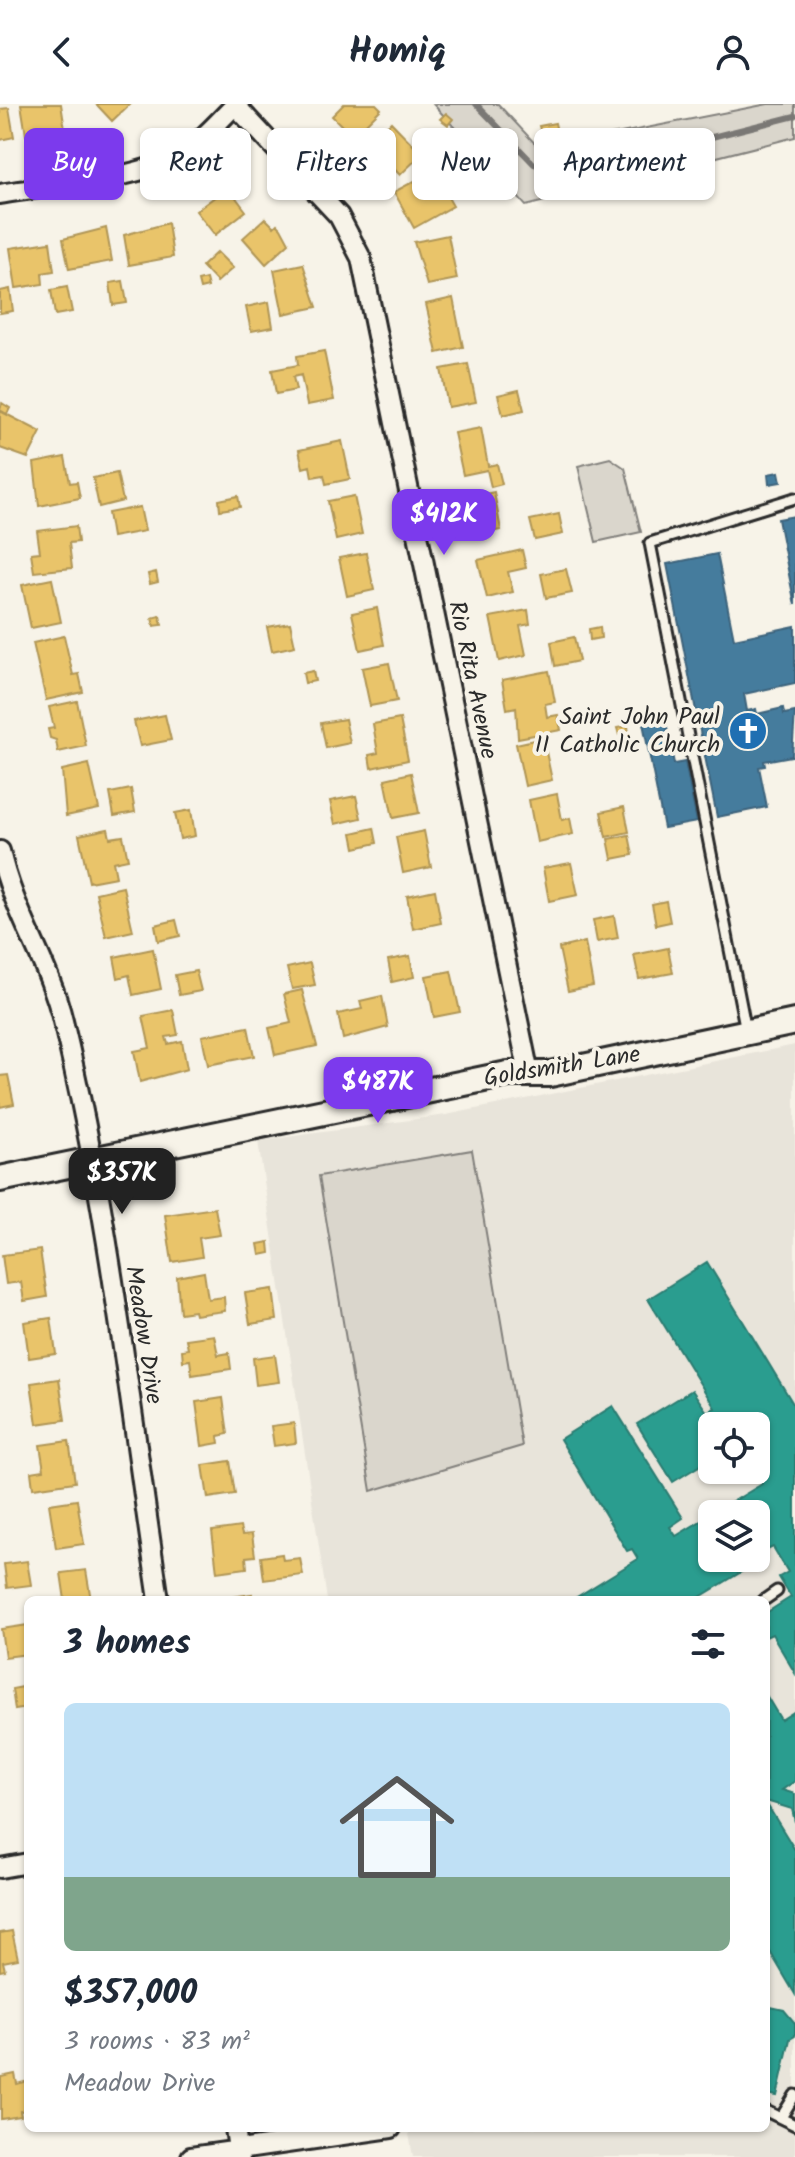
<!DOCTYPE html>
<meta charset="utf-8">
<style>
:root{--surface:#fff;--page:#f6f6f7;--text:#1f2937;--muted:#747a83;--line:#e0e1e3;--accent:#7c3aed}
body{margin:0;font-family:Kalam,sans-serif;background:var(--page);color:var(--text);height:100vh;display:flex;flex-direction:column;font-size:30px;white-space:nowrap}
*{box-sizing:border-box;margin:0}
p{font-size:26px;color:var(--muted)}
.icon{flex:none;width:44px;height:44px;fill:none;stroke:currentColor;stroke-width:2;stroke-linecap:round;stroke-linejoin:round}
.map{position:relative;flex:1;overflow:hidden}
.sheet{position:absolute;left:24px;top:1492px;width:746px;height:536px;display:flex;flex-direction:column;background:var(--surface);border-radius:12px;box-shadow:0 2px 6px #0004}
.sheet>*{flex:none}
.hud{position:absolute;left:24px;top:24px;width:748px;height:72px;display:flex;gap:16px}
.tools{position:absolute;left:698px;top:1308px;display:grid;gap:16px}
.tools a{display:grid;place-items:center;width:72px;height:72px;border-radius:12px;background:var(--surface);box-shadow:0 2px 6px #0004;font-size:40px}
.price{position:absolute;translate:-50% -68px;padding:0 18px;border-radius:16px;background:var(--accent);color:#fff;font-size:26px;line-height:52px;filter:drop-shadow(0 2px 4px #0008)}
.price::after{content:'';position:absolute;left:50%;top:48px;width:24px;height:18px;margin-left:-12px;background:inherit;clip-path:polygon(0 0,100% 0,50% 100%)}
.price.active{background:#222;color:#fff}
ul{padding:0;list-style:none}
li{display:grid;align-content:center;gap:16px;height:424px;padding:0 40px}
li+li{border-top:2px solid var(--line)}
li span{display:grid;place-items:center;height:248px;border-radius:12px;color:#555}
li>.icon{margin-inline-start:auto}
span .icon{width:144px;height:144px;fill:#fffc;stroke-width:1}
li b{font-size:34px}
h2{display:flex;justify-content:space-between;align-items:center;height:96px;padding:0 40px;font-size:34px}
.pill{padding:0 28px;border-radius:12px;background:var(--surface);box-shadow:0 2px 6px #0004;font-size:28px;line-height:72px}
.pill.active{background:var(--accent);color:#fff}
header{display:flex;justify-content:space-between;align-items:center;height:104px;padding:0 40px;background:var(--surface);font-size:36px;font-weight:700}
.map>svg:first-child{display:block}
.built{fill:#e8e4da;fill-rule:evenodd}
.green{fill:#dad6cc;stroke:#82807c;stroke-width:2}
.homes{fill:#e9c46a;stroke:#b09657;stroke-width:2}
.schools{fill:#2a9d8f;stroke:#2a7b71;stroke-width:2;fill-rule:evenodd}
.public{fill:#457b9d;stroke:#3d637b;stroke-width:2}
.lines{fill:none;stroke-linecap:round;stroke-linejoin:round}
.stream{stroke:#7a7874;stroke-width:6}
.service-casing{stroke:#2b2b2b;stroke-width:15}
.minor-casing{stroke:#2b2b2b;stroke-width:24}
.tertiary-casing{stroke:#2b2b2b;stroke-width:30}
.service{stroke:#f7f3e8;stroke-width:9}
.minor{stroke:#f7f3e8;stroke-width:18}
.tertiary{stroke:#f7f3e8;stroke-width:24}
.labels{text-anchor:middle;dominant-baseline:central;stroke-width:8;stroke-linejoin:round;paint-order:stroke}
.street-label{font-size:24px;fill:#2b2b2b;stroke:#f7f3e8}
.poi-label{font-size:24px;fill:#2b2b2b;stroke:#f7f3e8;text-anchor:end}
</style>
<header><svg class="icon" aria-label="back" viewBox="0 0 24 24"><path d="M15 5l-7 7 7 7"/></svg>Homiq<svg class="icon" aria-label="person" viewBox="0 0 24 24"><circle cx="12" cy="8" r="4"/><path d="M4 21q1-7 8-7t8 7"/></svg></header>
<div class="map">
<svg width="795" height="2053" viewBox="0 0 795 2053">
<rect width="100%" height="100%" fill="#f7f3e8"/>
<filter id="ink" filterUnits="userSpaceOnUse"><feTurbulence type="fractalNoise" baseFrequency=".0125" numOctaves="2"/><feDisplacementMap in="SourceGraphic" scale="16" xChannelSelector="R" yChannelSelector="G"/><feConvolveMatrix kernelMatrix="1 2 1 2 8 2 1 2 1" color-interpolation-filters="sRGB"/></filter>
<g filter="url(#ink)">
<path class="built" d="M 795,941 L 795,2053 L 413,2053 L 408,2024 L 766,2024 L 766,1496 L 327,1496 L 258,1037 L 446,1011 ZM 712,1322 L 756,1322 L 756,1366 L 712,1366 ZM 712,1410 L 756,1410 L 756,1454 L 712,1454 Z"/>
<path class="green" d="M 433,0 L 498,0 L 540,45 L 768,0 L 795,0 L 795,33 L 526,102 Z
M 610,354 L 625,364 L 641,428 L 596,438 L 578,362 Z
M 472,1046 L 522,1342 L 371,1387 L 319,1072 Z"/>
<path class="homes" d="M 21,0 L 61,0 L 65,25 L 26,31 Z
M 96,0 L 130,0 L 112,17 Z
M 344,0 L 376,0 L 381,5 L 353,33 L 332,12 Z
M 9,4 L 14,33 L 0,36 L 0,5 Z
M 446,9 L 453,15 L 448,21 L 440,15 Z
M 391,18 L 422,50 L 400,71 L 369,39 Z
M 555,19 L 558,32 L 543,35 L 539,22 Z
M 459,40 L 472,60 L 450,73 L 437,53 Z
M 433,67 L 453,102 L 414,124 L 394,88 Z
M 228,83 L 246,107 L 215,131 L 196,107 Z
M 265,114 L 274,123 L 277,120 L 281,124 L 289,139 L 266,160 L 243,134 Z
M 168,119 L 173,153 L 129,161 L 124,131 Z
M 106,124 L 112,157 L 69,165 L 63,135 Z
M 448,131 L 457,175 L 427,181 L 414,138 Z
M 50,138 L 54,167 L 42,169 L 43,180 L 16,184 L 10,144 Z
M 217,148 L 233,164 L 217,178 L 202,162 Z
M 303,160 L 317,203 L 283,210 L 274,166 Z
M 206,175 L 208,183 L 200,185 L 198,177 Z
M 123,177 L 127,199 L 113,201 L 110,179 Z
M 67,183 L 72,208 L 55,211 L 51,186 Z
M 10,185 L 13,207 L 0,209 L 0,187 Z
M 453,194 L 463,243 L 437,249 L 426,200 Z
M 269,198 L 273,223 L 251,227 L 246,203 Z
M 324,247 L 334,296 L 307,301 L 301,271 L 293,273 L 296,286 L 276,290 L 272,266 L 298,261 L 297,252 Z
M 468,260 L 476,298 L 448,303 L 441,265 Z
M 519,286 L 524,306 L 503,311 L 498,291 Z
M 2,299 L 10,304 L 7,310 L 0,306 Z
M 0,307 L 41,328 L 28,354 L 0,344 Z
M 481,324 L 488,362 L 497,360 L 502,380 L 491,383 L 487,366 L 463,371 L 454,329 Z
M 342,337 L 350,375 L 326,380 L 324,371 L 312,373 L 310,362 L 303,364 L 299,346 Z
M 65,353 L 70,379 L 77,378 L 80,394 L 39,402 L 34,359 Z
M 117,369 L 123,397 L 99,403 L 93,374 Z
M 494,388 L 501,426 L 474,431 L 467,394 Z
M 238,392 L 240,403 L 220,406 L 219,396 Z
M 354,392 L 362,430 L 336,436 L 328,397 Z
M 140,403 L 145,427 L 112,433 L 108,409 Z
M 559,410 L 563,430 L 535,436 L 530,416 Z
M 76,422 L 78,438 L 69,439 L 72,464 L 34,468 L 31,449 L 40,448 L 37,427 Z
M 522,446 L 526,464 L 508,468 L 513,488 L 487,494 L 478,456 Z
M 366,449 L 374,486 L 347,492 L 339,454 Z
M 566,465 L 572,489 L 546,494 L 541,470 Z
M 156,468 L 158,478 L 150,480 L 148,470 Z
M 52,475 L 61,518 L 31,524 L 22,481 Z
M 377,504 L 384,541 L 360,546 L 352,509 Z
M 528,506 L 530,520 L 520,522 L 526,551 L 499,557 L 490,513 Z
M 160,512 L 162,521 L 154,522 L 152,514 Z
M 290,519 L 295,542 L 272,547 L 267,523 Z
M 600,523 L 601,534 L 590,536 L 589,525 Z
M 64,532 L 73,571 L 79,570 L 83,588 L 46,596 L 33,539 Z
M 574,533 L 579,557 L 555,562 L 551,538 Z
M 389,559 L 397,597 L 370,602 L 362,564 Z
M 313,567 L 315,577 L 305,579 L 303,569 Z
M 549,567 L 555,598 L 545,600 L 547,613 L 558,611 L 561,626 L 518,634 L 516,603 L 507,605 L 502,576 Z
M 77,597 L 86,642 L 58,648 L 56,636 L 50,634 L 48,625 L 54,624 L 49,603 Z
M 165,611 L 171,636 L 140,642 L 134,617 Z
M 345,615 L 350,639 L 326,644 L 321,619 Z
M 400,615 L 408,656 L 371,664 L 369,651 L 378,649 L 373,620 Z
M 628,622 L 629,630 L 619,631 L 617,624 Z
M 543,634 L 552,676 L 525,682 L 516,640 Z
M 89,660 L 99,705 L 66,712 L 62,666 Z
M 411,669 L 419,709 L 393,714 L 385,675 Z
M 131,685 L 135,708 L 114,712 L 110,689 Z
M 557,690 L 562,716 L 570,714 L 573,730 L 537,738 L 529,696 Z
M 356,692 L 361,714 L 335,720 L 330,697 Z
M 624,703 L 629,728 L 606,733 L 601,708 Z
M 191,706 L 195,732 L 180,735 L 175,709 Z
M 374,724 L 377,739 L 355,744 L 352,729 Z
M 108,725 L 110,734 L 123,732 L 128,755 L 113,758 L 116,773 L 89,778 L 79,731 Z
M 424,727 L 431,763 L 403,769 L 396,733 Z
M 629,731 L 633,751 L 612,755 L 608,735 Z
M 571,759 L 578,791 L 549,797 L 543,764 Z
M 123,783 L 133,827 L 106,833 L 96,789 Z
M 435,786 L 441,819 L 413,825 L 407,792 Z
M 666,797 L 670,818 L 656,821 L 652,800 Z
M 614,812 L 618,834 L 597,838 L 593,816 Z
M 176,816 L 180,832 L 158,837 L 155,821 Z
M 585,838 L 593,882 L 568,887 L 559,844 Z
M 668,844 L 673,869 L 639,875 L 634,851 Z
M 153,845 L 161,885 L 133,891 L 129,871 L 118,874 L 114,853 Z
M 410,852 L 414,873 L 392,878 L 388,856 Z
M 310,859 L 315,881 L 292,885 L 287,864 Z
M 196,867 L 201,887 L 179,891 L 175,871 Z
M 451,867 L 460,908 L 434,913 L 426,872 Z
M 302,886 L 317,942 L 275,951 L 269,924 L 291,919 L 284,890 Z
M 382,892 L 388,923 L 343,935 L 338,910 L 362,905 L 360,897 Z
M 173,906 L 178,931 L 166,933 L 168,940 L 182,937 L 187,965 L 140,978 L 134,947 L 150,944 L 143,912 Z
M 248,923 L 254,952 L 208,961 L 202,932 Z
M 8,971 L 14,1000 L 0,1003 L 0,972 Z
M 215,1104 L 220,1131 L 199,1134 L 202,1153 L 172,1158 L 165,1111 Z
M 269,1138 L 270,1149 L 260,1151 L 258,1140 Z
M 40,1146 L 47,1193 L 24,1197 L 21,1178 L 6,1180 L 2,1151 Z
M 204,1168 L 208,1195 L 224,1193 L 225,1207 L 195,1211 L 194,1207 L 180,1209 L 177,1173 Z
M 273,1185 L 277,1216 L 250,1220 L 245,1189 Z
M 51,1214 L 56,1250 L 29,1254 L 24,1218 Z
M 214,1231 L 218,1251 L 229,1249 L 231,1265 L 192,1271 L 190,1256 L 183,1257 L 182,1246 L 188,1245 L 186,1235 Z
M 275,1251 L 279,1278 L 256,1281 L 253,1254 Z
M 59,1275 L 65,1316 L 37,1320 L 31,1279 Z
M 223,1294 L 228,1330 L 218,1332 L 219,1339 L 202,1342 L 196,1298 Z
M 294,1319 L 296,1339 L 274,1342 L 271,1322 Z
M 69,1337 L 75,1378 L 33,1384 L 31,1368 L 44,1366 L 40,1341 Z
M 230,1357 L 235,1390 L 208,1394 L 203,1361 Z
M 77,1396 L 84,1440 L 56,1444 L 49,1400 Z
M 240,1423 L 242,1431 L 252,1430 L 255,1452 L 246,1453 L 247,1464 L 217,1468 L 212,1427 Z
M 282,1450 L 283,1456 L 300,1454 L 303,1471 L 264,1476 L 261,1453 Z
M 27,1457 L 31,1481 L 7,1484 L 4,1460 Z
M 86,1466 L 91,1496 L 65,1496 L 61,1469 Z
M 252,1490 L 253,1496 L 225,1496 L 225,1494 Z
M 28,1521 L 28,1550 L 5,1553 L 1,1525 Z
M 28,1582 L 28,1604 L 15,1606 L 12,1585 Z
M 12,1827 L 18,1855 L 3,1858 L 5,1866 L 0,1867 L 0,1829 Z
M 15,1970 L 17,1980 L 28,1977 L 28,2006 L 20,2007 L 21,2012 L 1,2015 L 1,1973 Z"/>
<path class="schools" d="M 707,1158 L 795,1303 L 795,1569 L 772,1530 L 766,1533 L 766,1509 L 791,1493 L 779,1473 L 788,1468 L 773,1443 L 763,1448 L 766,1453 L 695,1496 L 572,1496 L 638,1455 L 632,1445 L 627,1447 L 560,1335 L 613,1302 L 683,1414 L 670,1423 L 676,1432 L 762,1380 L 753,1366 L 756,1366 L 756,1322 L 712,1322 L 712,1354 L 673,1378 L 637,1320 L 692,1286 L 707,1308 L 715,1304 L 648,1195 ZM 712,1410 L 756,1410 L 756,1454 L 712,1454 Z
M 766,1591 L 781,1616 L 795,1607 L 795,1677 L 782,1686 L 795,1690 L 795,1718 L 792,1705 L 766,1697 Z
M 766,1699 L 795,1746 L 795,1890 L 766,1841 Z
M 766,1902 L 784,1906 L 795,1919 L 795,1932 L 790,1935 L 777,1992 L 766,1990 Z"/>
<path class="public" d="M 779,368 L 781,378 L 769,380 L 768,370 Z
M 795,412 L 795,501 L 778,415 Z
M 717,450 L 734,535 L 795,522 L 795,579 L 744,590 L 747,607 L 756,605 L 757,610 L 783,604 L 784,610 L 795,608 L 792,652 L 764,657 L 765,662 L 759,663 L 767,703 L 717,713 L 667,460 Z
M 665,614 L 674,660 L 685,658 L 697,718 L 664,724 L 643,619 Z"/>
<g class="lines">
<path class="stream" d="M 476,0 L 534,60 L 569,69 L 795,12"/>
<g class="service-casing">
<path id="service" d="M 746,927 L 650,439 L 795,394
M 764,1496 L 777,1487
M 766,2007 L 795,2021
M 782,2012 L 795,1991"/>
</g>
<g class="minor-casing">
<path id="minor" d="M 234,0 L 339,112 L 361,154 L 529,970
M 0,90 C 49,81 141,76 181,50 C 202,37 219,17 236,0
M 0,747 C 13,808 49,858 63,917 C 109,1107 130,1303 159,1496
M 0,1764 L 28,1759
M 235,2024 L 239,2053
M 191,2053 L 391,2024"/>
</g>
<g class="tertiary-casing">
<path id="tertiary" d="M 0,1075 L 508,970 L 550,970 L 795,918"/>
</g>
<use href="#service" class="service"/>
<use href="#minor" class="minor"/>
<use href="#tertiary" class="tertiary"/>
</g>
</g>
<defs>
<g id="church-disc" transform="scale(2)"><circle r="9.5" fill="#1f6fb2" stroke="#f7f3e8"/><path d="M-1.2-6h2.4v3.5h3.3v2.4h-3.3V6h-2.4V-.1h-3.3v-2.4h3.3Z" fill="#fff"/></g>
</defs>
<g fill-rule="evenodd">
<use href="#church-disc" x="748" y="627"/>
</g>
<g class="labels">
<g class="street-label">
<text transform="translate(472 576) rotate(78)">Rio Rita Avenue</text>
<text transform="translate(562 963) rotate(-9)">Goldsmith Lane</text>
<text transform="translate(143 1231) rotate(81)">Meadow Drive</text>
</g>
<g class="poi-label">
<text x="720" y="613">Saint John Paul<tspan x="720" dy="28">II Catholic Church</tspan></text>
</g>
</g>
</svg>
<div class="tools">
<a><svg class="icon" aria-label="locate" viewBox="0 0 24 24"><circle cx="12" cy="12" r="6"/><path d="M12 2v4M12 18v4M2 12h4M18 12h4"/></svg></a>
<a><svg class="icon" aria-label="layers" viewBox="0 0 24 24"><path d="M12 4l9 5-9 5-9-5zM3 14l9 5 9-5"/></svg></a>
</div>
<b class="price" style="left:444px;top:453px">$412K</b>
<b class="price" style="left:378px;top:1021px">$487K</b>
<b class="price active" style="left:122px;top:1112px">$357K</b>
<div class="hud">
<a class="pill active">Buy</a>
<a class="pill">Rent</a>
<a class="pill">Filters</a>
<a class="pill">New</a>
<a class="pill">Apartment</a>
</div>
<section class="sheet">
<h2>3 homes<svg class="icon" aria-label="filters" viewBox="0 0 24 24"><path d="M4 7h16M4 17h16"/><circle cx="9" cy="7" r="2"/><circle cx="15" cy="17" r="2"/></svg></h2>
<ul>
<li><span style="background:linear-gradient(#bfe0f5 70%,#7fa58c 0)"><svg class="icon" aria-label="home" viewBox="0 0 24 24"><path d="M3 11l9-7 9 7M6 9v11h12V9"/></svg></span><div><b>$357,000</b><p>3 rooms · 83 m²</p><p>Meadow Drive</p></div></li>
</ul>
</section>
</div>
